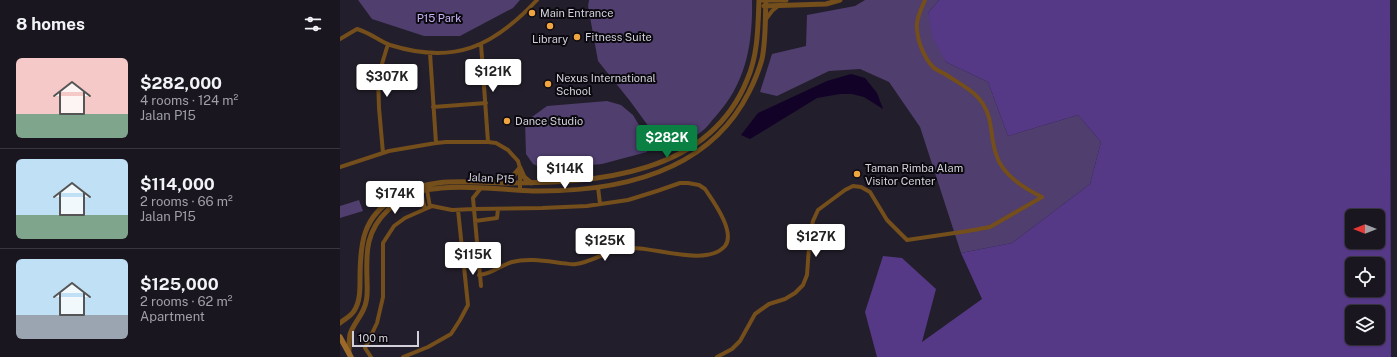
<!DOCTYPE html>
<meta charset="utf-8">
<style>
:root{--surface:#1a1620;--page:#231f29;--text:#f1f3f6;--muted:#9f9fa5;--line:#38353e;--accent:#0b8043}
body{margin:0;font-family:"Public Sans",sans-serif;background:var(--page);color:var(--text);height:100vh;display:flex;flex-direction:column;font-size:15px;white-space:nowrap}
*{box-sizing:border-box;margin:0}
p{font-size:13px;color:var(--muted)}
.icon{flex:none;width:22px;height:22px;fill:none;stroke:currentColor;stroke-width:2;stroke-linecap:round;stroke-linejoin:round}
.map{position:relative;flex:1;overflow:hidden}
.details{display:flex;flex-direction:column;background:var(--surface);width:340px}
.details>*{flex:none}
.needle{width:26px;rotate:270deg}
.fabs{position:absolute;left:1005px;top:209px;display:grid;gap:8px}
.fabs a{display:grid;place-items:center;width:40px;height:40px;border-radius:6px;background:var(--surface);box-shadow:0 1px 3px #0004,0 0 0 1px var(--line);font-size:20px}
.scale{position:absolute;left:12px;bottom:10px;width:67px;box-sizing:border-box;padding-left:4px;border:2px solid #d2d0d9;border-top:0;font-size:11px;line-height:14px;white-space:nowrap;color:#d2d0d9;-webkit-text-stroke:3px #0b090f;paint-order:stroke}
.price{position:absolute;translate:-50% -34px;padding:0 9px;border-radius:4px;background:#fff;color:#222;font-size:13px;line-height:26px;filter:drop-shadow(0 1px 2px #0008)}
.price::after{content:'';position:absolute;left:50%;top:24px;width:12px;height:9px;margin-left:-6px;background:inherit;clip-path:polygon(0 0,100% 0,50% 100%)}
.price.selected{background:var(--accent);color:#fff}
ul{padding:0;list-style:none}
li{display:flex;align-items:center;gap:12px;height:100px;padding:0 16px}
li+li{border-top:1px solid var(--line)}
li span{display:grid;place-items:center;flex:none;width:112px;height:80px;border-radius:6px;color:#555}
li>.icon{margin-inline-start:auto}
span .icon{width:48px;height:48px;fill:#fffc;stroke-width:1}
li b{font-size:17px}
h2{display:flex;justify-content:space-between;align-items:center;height:48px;padding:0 16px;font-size:17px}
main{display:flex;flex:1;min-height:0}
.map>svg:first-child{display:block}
.green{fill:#4f3e6e}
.forest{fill:#563986;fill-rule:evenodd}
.water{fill:#120227}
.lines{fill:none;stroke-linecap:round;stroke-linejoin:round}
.minor{stroke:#744e1b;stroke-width:4}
.tertiary{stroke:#744e1b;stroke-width:5}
.secondary{stroke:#9b6a2a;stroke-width:5.5}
.poi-dot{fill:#f1a540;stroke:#0b090f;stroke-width:1.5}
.labels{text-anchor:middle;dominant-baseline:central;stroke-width:4;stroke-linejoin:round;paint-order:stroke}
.poi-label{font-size:11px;fill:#d2d0d9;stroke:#0b090f;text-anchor:start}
.park-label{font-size:11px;fill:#c7b3f4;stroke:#0b090f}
.street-label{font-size:11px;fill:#d2d0d9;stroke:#0b090f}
</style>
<main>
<section class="details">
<h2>8 homes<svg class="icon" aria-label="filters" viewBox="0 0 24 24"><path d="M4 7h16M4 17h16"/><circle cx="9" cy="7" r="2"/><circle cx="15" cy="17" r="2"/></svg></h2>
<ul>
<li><span style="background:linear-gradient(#f6c9c9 70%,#7fa58c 0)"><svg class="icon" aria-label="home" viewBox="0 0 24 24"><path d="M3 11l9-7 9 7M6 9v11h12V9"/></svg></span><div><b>$282,000</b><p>4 rooms · 124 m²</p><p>Jalan P15</p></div></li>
<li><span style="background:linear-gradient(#bfe0f5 70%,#7fa58c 0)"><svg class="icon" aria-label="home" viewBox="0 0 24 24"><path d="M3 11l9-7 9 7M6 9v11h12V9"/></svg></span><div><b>$114,000</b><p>2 rooms · 66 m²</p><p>Jalan P15</p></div></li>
<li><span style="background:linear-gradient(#bfe0f5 70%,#9aa5b1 0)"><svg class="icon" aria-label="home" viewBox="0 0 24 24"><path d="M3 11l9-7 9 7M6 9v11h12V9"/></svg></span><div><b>$125,000</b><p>2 rooms · 62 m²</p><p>Apartment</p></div></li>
</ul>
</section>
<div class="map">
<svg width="1057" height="357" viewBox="0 0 1057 357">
<rect width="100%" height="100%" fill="#221e2b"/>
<path class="green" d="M 18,0 L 180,0 L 173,8 L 120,36 L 84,36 L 32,19 Z
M 249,0 L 412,0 C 413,44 406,83 376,116 C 371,121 367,128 361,132 C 351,140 339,146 328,153 L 290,101 L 258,61 L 248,6 Z
M 525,0 L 599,0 L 588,13 L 606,62 L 648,82 L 668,136 L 738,115 L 761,142 L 750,184 L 672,243 L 621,253 L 580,127 L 549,82 L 520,69 L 489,71 L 437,96 L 420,92 L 432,54 L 466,46 L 467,15 L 515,6 Z
M 267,101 L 281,105 L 293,115 L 306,137 L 307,152 L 262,164 L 204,169 L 193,164 L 186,154 L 185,122 L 207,106 Z
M 19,200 L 23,211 L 0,218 L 0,206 Z"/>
<path class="forest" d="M 599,0 L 1050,0 L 1051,357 L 537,357 L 525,312 L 543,256 L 562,258 L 596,289 L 582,342 L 642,299 L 621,253 L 672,243 L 750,184 L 761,142 L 738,115 L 668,136 L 648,82 L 606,62 L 593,39 L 588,13 ZM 1012,216 L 1038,216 L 1038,242 L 1012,242 ZM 1012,264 L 1038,264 L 1038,290 L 1012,290 ZM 1012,312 L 1038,312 L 1038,338 L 1012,338 Z"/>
<path class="water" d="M 511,74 L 525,78 L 537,93 L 543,109 L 524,97 L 512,94 L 500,94 L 477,98 L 410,139 L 401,135 L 418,113 L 487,81 Z"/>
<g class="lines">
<path class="minor" d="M 585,0 C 582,7 578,15 577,23 C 576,38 583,57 594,68 C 597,70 601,72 605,74 C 618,83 634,90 643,104 C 653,119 650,137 656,154 C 662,175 684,188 702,197
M 426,19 L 432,11 L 438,6
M 0,39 L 17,29 C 29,32 39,41 50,45 C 114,65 153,47 197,0
M 141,44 L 148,142
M 90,53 L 96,143
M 93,107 L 146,103
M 43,153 L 39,108 L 38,77 L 48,44
M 0,167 L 49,151 L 96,143 L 106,142 L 148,142 L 156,143 L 168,150 L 178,161 L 180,168 L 180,190
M 258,187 L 260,204
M 87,190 L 90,207
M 81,192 L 85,209
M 135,221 L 157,218 L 158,209
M 141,286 L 133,198 L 141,188
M 31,357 L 25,348 L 37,323 L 43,297 L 43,243 L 54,226 L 65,218 L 92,206 L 112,210 L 134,209 L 202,208 L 247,206 L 288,200 L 317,191 L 340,183 L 348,183 L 359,185 L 365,189 C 373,201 396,232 385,246 C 367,267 314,247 291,248 C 269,248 254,262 236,264 C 231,265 226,263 221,263 C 205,261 188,258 172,262 C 161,265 152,274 139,275
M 63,357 L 88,347 L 111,334 L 120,320 L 128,305 L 118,210
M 377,357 L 392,349 L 400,341 L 415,314 L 429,304 L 445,299 L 455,293 L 463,285 L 467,275 L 470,233 L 473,221 L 478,210 L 505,190 L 513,186 L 521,187 L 530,192 L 547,220 L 567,240 L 628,231 L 650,227 L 702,197"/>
<path class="tertiary" d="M 426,0 L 446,0
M 424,6 L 486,4 L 500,0
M 167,183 L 180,168 L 184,177 L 191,183
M 0,323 C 5,319 11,316 14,311 C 20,302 20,290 20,280 C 20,244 22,217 56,197 C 92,175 129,183 168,183 C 257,183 369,175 407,80 C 418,55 418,27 419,0
M 9,353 C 9,347 9,339 10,334 C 14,322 24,314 26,302 C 28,294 27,286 27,279 C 26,251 26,231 48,210 C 53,205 58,203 64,200 C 71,196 78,192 85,190 C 90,189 96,189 101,188 C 132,185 162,190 193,191 C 277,192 368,174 409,92 C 414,82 419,70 422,59 C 426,40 425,19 426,0 L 421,0"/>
<path class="secondary" d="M 0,337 L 11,357"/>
</g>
<g class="poi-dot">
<circle cx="192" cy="13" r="4"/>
<circle cx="210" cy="26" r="4"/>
<circle cx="237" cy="37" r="4"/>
<circle cx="208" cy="84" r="4"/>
<circle cx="167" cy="121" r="4"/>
<circle cx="517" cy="174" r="4"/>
</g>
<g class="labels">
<g class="poi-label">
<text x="200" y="13">Main Entrance</text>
<text x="245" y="37">Fitness Suite</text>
<text x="210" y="39" text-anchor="middle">Library</text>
<text x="216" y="78">Nexus International<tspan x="216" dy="13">School</tspan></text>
<text x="175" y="121">Dance Studio</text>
<text x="525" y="168">Taman Rimba Alam<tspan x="525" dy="13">Visitor Center</tspan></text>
</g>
<g class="park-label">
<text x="99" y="18">P15 Park</text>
</g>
<g class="street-label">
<text transform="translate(151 178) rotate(3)">Jalan P15</text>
</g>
</g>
</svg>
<div class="fabs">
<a><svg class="needle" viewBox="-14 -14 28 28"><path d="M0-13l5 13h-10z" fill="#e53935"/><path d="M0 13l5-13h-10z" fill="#9f9fa5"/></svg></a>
<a><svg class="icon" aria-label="locate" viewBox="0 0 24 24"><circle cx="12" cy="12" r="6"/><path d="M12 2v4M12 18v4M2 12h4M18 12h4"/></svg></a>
<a><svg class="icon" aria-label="layers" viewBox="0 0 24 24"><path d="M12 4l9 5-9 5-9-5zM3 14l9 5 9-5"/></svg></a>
</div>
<div class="scale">100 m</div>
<b class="price" style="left:153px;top:93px">$121K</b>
<b class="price" style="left:47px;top:98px">$307K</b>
<b class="price selected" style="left:327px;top:159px">$282K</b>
<b class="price" style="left:225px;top:190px">$114K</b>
<b class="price" style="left:55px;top:215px">$174K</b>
<b class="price" style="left:476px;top:258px">$127K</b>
<b class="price" style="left:265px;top:262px">$125K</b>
<b class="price" style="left:133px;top:276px">$115K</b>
</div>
</main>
